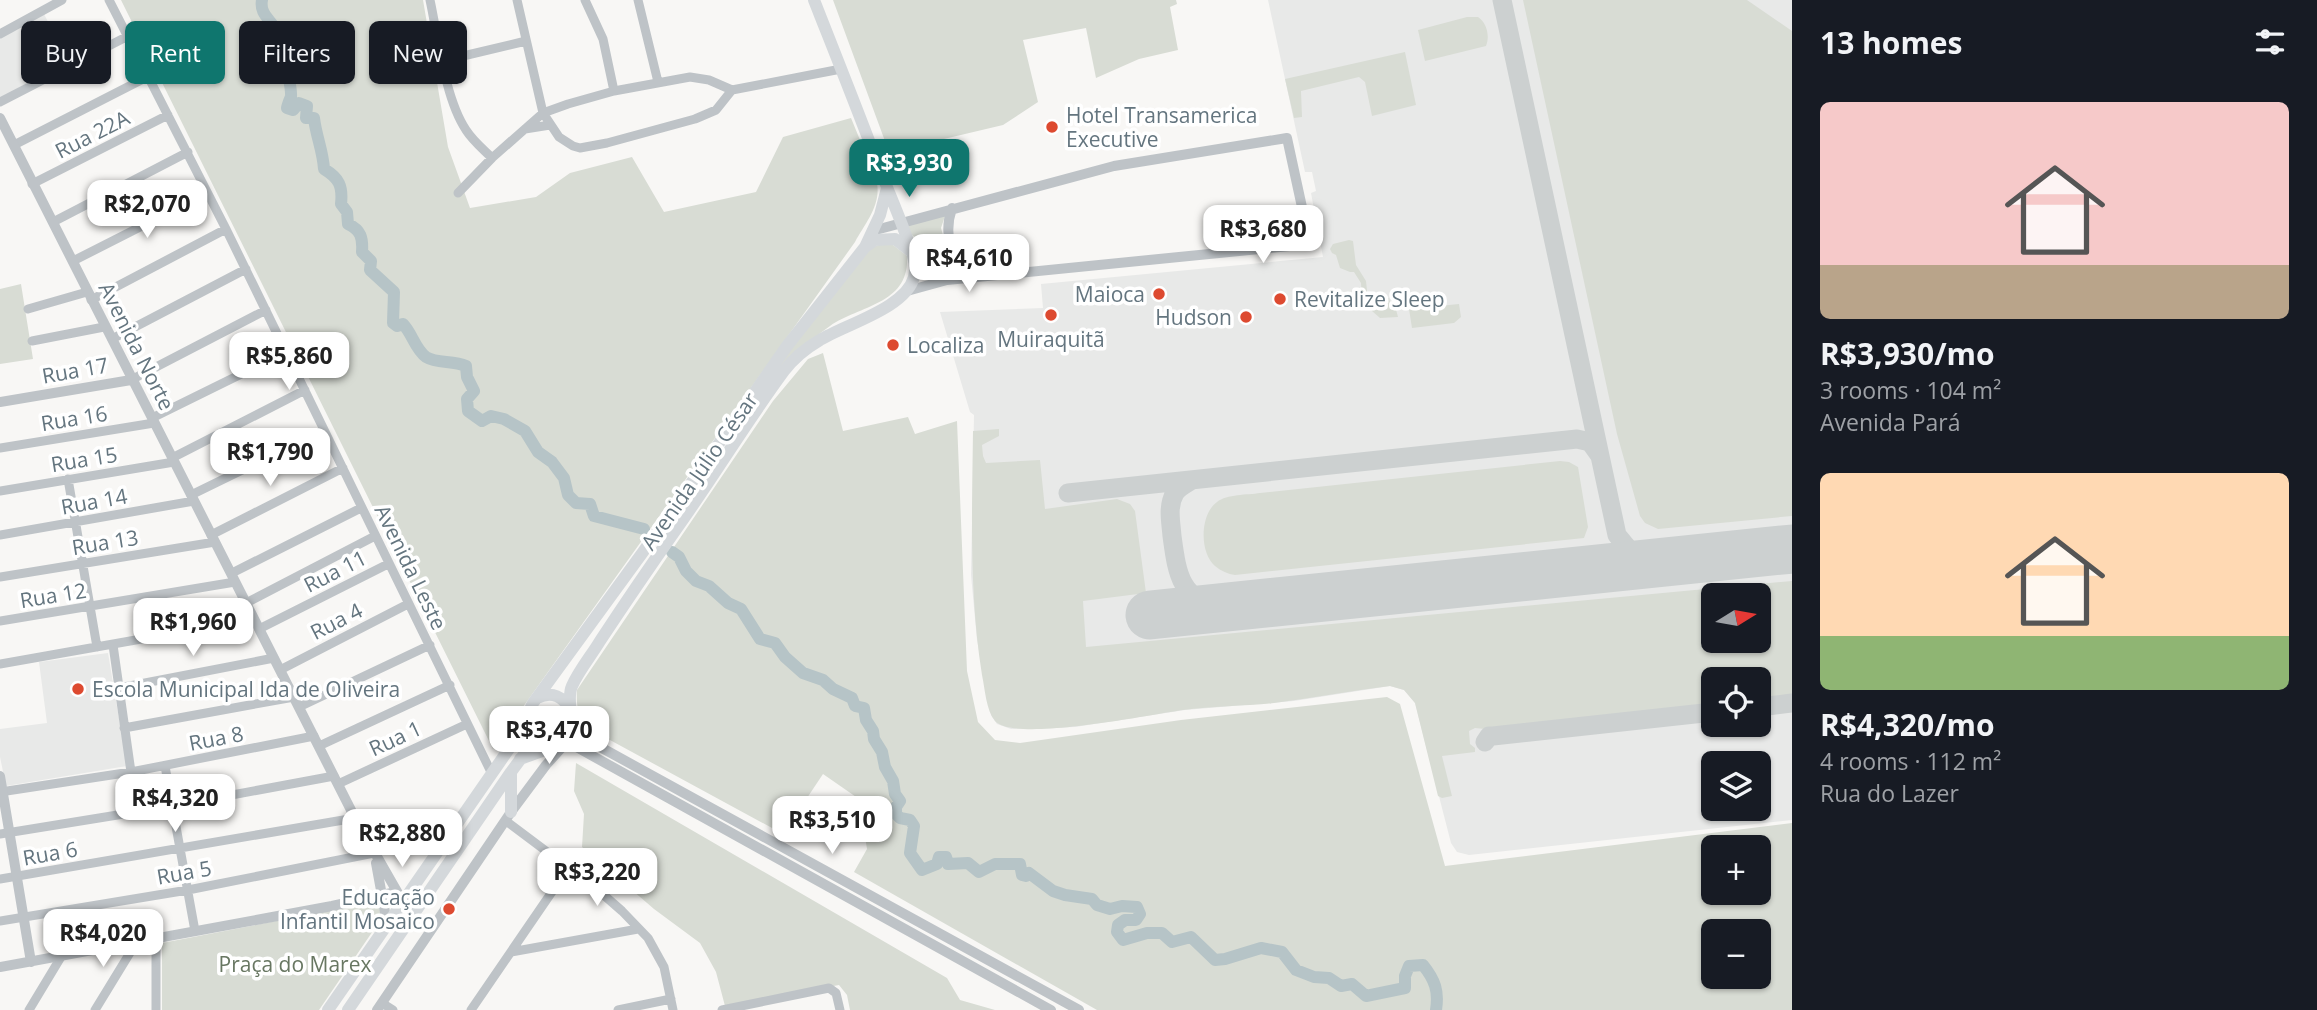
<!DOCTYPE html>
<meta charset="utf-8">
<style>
:root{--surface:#171b24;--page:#20242c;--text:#f1f3f6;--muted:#9ea1a6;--accent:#0f766e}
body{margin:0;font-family:"Open Sans",sans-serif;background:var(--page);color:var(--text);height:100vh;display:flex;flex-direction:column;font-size:26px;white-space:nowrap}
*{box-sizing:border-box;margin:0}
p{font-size:23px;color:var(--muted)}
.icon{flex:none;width:38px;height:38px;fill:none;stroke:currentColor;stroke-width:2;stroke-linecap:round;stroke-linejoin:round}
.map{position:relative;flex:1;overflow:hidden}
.drawer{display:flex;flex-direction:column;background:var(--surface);width:525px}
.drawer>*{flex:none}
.top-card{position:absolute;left:21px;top:21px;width:665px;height:63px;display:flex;gap:14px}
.needle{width:46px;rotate:79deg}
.tools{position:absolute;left:1701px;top:583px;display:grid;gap:14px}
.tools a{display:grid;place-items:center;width:70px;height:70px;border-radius:10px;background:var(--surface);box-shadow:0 2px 5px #0004;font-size:35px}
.price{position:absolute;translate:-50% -60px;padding:0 16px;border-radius:14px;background:#fff;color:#222;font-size:23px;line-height:46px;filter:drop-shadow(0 2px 4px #0008)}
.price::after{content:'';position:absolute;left:50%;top:42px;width:21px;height:16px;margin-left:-10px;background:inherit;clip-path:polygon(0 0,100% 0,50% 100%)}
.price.active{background:var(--accent);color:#fff}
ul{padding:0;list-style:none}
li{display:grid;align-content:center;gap:14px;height:371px;padding:0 28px}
li span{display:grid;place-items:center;height:217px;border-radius:10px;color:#555}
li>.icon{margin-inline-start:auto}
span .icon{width:126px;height:126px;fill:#fffc;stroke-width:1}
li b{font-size:30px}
h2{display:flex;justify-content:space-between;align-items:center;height:84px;padding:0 28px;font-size:30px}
.chip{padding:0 24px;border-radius:10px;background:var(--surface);box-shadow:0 2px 5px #0004;font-size:24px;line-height:63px}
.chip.active{background:var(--accent);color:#fff}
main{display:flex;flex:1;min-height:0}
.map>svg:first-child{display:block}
.built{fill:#e8e9e8;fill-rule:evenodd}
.green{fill:#d8dcd4;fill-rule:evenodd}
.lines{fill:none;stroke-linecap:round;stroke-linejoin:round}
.river{stroke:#b6c4c7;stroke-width:12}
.taxiway{stroke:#ccd0d0;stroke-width:19}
.runway{stroke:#ccd0d0;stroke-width:49}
.minor{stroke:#bec3c7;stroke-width:9}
.tertiary{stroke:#bec3c7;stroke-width:10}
.secondary{stroke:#d4d8db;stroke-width:12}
.poi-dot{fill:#dd4a30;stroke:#fff;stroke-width:2.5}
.labels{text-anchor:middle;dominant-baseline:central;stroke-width:7;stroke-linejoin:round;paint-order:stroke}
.poi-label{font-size:21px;fill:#64757f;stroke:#fff;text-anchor:start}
.street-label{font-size:21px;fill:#64757f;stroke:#fff}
.park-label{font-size:21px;fill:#687762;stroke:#fff}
</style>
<main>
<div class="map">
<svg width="1792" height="1010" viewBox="0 0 1792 1010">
<rect width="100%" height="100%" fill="#f8f7f5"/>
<path class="built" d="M 1268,0 L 1792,0 L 1792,820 L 1469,855 L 1457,852 L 1451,843 L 1415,703 L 1404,690 L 1390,686 L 1294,701 L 1185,710 L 1075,727 L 1011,729 L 997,724 L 991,715 L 977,640 L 971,575 L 974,415 L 970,412 L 940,312 L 1043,308 L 1041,284 L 1323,257 L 1311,193 L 1316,191 L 1312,172 L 1305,172 ZM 1713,595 L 1759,595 L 1759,640 L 1713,640 ZM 1713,679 L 1759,679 L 1759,724 L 1713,724 ZM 1713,763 L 1759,763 L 1759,808 L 1713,808 Z
M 44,14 L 68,61 L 0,98 L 0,38 Z
M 108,653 L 127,766 L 6,786 L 0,757 L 0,729 L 47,723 L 39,662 Z"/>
<path class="green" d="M 121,0 L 423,0 L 448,147 L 470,208 L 536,197 L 570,173 L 632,157 L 664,212 L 756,192 L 783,137 L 851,118 L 876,179 C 883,203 866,222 855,242 L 493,749 Z
M 833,0 L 1176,0 L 1177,4 L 1170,7 L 1178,50 L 1139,59 L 1096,78 L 1086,28 L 1023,40 L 1038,102 L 1003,125 L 889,152 Z
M 1523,0 L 1747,0 L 1792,31 L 1792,516 L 1658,529 L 1645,523 L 1640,516 L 1617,434 Z
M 1467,17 L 1478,17 C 1487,23 1490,36 1486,46 L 1425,61 L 1418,30 Z
M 1405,52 L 1416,105 L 1372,116 L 1365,82 L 1359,77 L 1301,91 L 1302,117 L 1294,118 L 1285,79 Z
M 946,213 L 941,228 L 951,264 L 959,273 L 926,275 L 924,273 C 931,257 923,242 909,233 L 906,224 Z
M 1349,240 L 1353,241 L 1356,265 L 1366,281 L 1368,300 L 1389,298 L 1390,302 L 1394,302 L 1398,317 L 1380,318 L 1372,311 L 1368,302 L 1352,304 L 1351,302 L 1361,301 L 1362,299 L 1361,283 L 1354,272 L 1350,272 L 1340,268 L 1336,255 L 1332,253 L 1330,249 L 1333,244 Z
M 888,241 L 907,256 C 910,304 861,305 830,326 C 810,340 792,356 775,372 L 773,371 L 869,249 Z
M 21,284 L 33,359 L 0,364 L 0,289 Z
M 1459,304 L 1461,317 L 1454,323 L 1412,328 L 1409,309 Z
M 823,353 L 843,431 L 908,417 L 915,434 L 957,421 L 967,671 L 978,722 L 995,740 L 1020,743 L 1181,720 L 1387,697 L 1400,704 L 1445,866 L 1792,823 L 1792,1010 L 1097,1010 L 854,872 L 867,849 L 859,799 L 823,774 L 783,834 L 586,727 C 578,714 576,705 577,690 L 773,401 L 808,359 ZM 1713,847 L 1759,847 L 1759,892 L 1713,892 ZM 1713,931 L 1759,931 L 1759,976 L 1713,976 Z
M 999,429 L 999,436 L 982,445 L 983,456 L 986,463 L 1040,460 L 1045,509 L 1117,499 L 1130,504 L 1135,511 L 1146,593 L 1083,601 L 1086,647 L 1792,581 L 1792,696 L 1759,700 L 1759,679 L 1713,679 L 1713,705 L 1485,729 L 1475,728 L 1469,731 L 1470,744 L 1475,748 L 1475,752 L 1442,756 L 1452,796 L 1442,798 L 1438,796 L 1415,703 L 1404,690 L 1390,686 C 1351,691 1312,698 1274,703 C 1244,706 1213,706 1183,710 C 1153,714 1014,743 995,721 C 986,710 985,689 982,675 C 969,594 972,513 973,431 ZM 1713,595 L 1759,595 L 1759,640 L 1713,640 Z
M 1560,461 L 1569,462 L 1578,467 L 1588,527 L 1584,538 L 1235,575 C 1228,574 1221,571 1215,566 C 1199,552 1200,514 1217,502 C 1227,494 1247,495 1260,493 Z
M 576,763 L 947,978 L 960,1000 L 995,1010 L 850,1010 L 847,995 L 839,985 L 725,1006 L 716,972 L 700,943 L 654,909 L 582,847 L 584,814 L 574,791 Z
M 370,903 L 378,906 L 381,912 L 379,922 L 319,1010 L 162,1010 L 162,943 Z"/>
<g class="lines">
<path class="river" d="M 262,0 C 260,11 266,16 272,24 C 279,34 292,85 291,97 C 290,98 287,107 287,108 L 293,110 L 299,103 L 307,106 L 306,118 L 314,118 C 316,136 323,151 324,169 C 339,178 343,186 341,204 L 347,212 L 348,224 C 361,230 363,238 362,252 L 371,261 L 370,270 L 394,292 L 393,323 L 397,326 L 403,324 C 412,333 415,349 426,357 C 437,364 453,360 466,366 L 467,377 L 474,391 L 467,399 L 468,411 L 482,421 L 491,416 L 504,419 L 525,431 L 538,452 L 552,462 L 564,478 L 568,495 L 576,503 L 590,504 L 594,516 L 644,529
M 672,552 L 679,557 L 686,571 L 696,581 L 709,586 L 728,603 L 741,609 L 760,639 L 775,643 L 785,657 L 803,673 L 823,680 L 833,689 L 852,698 L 855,706 L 864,708 L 866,720 L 873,731 L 874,739 L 882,752 L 885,767 L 893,781 L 895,794 L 900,801 L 896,807 L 896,814 L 900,818 L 910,820 L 914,826 L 910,853 L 922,870 L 937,864 L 939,857 L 946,857 L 948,864 L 968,863 L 979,872 L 995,864 L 1020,864 L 1022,875 L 1026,876 L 1029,873 L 1053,891 L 1065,895 L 1092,899 L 1097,905 L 1110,909 L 1122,906 L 1137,907 L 1140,914 L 1136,920 L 1125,920 L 1118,925 L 1117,932 L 1123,940 L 1147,933 L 1162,933 L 1172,942 L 1191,937 L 1215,960 L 1225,959 L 1261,948 L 1282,952 L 1296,970 L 1314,977 L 1329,978 L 1341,986 L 1352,984 L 1366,996 L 1405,988 L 1405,976 L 1409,966 L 1423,965 C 1435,980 1439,991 1436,1010"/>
<path class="taxiway" d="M 1502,0 L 1617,535 L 1631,552 L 1652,563
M 1192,480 C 1186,484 1179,487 1175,493 C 1167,506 1171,522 1172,536 C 1177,573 1180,601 1223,608
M 1068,493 L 1577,439 L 1590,442 L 1600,456
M 1759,707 L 1792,703
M 1485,742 L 1489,736 L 1493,736 L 1713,712"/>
<path class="runway" d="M 1150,615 L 1792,549"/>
<path class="minor" d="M 109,0 L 226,229 L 492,774
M 430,0 C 438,37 445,99 466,130 C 473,141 483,149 492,158
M 517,0 L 543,113 L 559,137 L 573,146 L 580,148 L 607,143 L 695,119 L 716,110 L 732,90
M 585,0 L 603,39 L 614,91
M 638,0 L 658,82
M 0,34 L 62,0
M 442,61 L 526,41
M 0,102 L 128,36
M 525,129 L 550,125
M 14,145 L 149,76
M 32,184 L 168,115
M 458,193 L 492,158 L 543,113 L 568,104 L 614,91 L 690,77 L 709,80 L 732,90 L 841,69
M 53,222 L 188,152
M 73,261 L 207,193
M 91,300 L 226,229
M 28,309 L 87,292
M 112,339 L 246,269
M 32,341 L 104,327
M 131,380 L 266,310
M 152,418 L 286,352
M 0,448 L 154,423
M 172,458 L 305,390
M 68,479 L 97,647
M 0,491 L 174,462
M 191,495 L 324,430
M 0,535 L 194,501
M 211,535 L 343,468
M 232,573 L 361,508
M 0,577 L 215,542
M 246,603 L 375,536
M 0,621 L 235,582
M 259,629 L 388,564
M 113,645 L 131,772
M 0,664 L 254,619
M 280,670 L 408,604
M 119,688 L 274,658
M 299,707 L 430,645
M 124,728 L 294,697
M 319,746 L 450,685
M 165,766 L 195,931
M 338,784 L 467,724
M 0,792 L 131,772 L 314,736
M 506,821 L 598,890 L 622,911 L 648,938 L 664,967 L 673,1010
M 0,834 L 173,806 L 334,776
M 0,879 L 355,818
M 0,921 L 188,890 L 374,853
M 511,952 L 638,929
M 382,1003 L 393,1010
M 29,1010 L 61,957
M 95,1010 L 136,943
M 156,1010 L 156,939
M 471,1010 L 569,867
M 618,1010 L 671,999
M 722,1010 L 829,988 L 836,993 L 840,1010"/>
<path class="tertiary" d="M 0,118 L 355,818 L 403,902
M 952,208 C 944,231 949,267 973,278
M 872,231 L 1114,166 L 1287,138 L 1310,244 L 947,280 L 907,291
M 0,402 L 131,380
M 570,718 L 577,730 L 591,742 L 1079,1010
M 562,739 L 1051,1010
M 0,776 L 31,962
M 376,863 L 385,912 L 384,930
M 0,967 L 332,906 L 396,892
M 377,1010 L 511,812 L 546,765 L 565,744"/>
<path class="secondary" d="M 814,0 C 836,56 858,111 879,167 C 890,196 904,226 913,256 C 915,263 916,270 914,277 C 906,308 846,324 820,340 C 808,347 793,359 784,371 C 747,421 714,476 677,528 C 651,565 625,603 600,641 C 591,656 579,670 572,686 C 566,699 575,715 567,727 C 552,751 518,729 533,703 L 643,552 L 787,346 L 865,247 L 880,215 L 887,188
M 865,247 L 875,240 L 895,239 L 909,250
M 537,698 C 552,691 564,696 570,711
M 520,759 L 567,742
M 511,812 L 511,772
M 328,1010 L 513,743 L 528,714
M 348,1010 L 511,772 L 534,741 L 544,736"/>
</g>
<g class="poi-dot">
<circle cx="1052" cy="127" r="7"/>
<circle cx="1159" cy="294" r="7"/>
<circle cx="1280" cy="299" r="7"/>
<circle cx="1051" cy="315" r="7"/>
<circle cx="1246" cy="317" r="7"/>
<circle cx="893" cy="345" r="7"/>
<circle cx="78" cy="689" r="7"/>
<circle cx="449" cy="909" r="7"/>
</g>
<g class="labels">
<g class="poi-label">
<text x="1066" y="115">Hotel Transamerica<tspan x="1066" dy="24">Executive</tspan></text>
<text x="1145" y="294" text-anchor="end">Maioca</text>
<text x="1294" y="299">Revitalize Sleep</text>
<text x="1232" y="317" text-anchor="end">Hudson</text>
<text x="1051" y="339" text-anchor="middle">Muiraquitã</text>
<text x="907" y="345">Localiza</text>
<text x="92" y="689">Escola Municipal Ida de Oliveira</text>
<text x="435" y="897" text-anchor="end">Educação<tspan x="435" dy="24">Infantil Mosaico</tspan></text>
</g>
<g class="street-label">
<text transform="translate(92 134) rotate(-27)">Rua 22A</text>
<text transform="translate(137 346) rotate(63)">Avenida Norte</text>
<text transform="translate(75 370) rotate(-10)">Rua 17</text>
<text transform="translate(74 418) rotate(-9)">Rua 16</text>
<text transform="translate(84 459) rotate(-9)">Rua 15</text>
<text transform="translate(699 471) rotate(-55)">Avenida Júlio César</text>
<text transform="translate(94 501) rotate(-10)">Rua 14</text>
<text transform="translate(105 542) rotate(-9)">Rua 13</text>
<text transform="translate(411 567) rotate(64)">Avenida Leste</text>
<text transform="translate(335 571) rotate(-27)">Rua 11</text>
<text transform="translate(53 595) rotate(-9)">Rua 12</text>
<text transform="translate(336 621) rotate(-27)">Rua 4</text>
<text transform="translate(216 738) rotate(-11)">Rua 8</text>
<text transform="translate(395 738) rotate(-25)">Rua 1</text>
<text transform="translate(50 853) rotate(-10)">Rua 6</text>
<text transform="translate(184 872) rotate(-10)">Rua 5</text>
</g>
<g class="park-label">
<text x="295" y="964">Praça do Marex</text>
</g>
</g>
</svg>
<div class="tools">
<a><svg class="needle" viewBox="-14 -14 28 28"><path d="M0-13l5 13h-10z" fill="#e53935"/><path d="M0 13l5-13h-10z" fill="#9ea1a6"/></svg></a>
<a><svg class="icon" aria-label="locate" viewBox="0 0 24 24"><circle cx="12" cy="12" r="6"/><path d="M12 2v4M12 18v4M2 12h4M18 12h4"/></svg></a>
<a><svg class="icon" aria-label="layers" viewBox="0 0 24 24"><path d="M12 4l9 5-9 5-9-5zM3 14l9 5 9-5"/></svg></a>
<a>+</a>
<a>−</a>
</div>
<b class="price active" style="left:909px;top:199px">R$3,930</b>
<b class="price" style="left:147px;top:240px">R$2,070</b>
<b class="price" style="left:1263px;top:265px">R$3,680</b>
<b class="price" style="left:969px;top:294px">R$4,610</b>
<b class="price" style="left:289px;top:392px">R$5,860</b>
<b class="price" style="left:270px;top:488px">R$1,790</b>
<b class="price" style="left:193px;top:658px">R$1,960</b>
<b class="price" style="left:549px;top:766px">R$3,470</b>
<b class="price" style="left:175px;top:834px">R$4,320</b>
<b class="price" style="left:832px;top:856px">R$3,510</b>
<b class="price" style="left:402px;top:869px">R$2,880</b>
<b class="price" style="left:597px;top:908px">R$3,220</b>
<b class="price" style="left:103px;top:969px">R$4,020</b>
<div class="top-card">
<a class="chip">Buy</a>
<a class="chip active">Rent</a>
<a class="chip">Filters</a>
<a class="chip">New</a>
</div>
</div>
<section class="drawer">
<h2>13 homes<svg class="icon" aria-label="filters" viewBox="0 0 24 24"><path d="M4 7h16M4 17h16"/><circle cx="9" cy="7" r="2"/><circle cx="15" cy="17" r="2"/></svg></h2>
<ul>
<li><span style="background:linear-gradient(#f6c9c9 75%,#b9a48a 0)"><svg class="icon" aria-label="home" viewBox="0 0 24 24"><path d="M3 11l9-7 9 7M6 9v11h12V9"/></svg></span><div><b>R$3,930/mo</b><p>3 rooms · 104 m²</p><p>Avenida Pará</p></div></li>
<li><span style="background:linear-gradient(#ffd9b3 75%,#8fb573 0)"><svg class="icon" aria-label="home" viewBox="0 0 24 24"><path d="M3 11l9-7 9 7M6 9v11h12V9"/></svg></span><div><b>R$4,320/mo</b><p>4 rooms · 112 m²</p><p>Rua do Lazer</p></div></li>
</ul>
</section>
</main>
